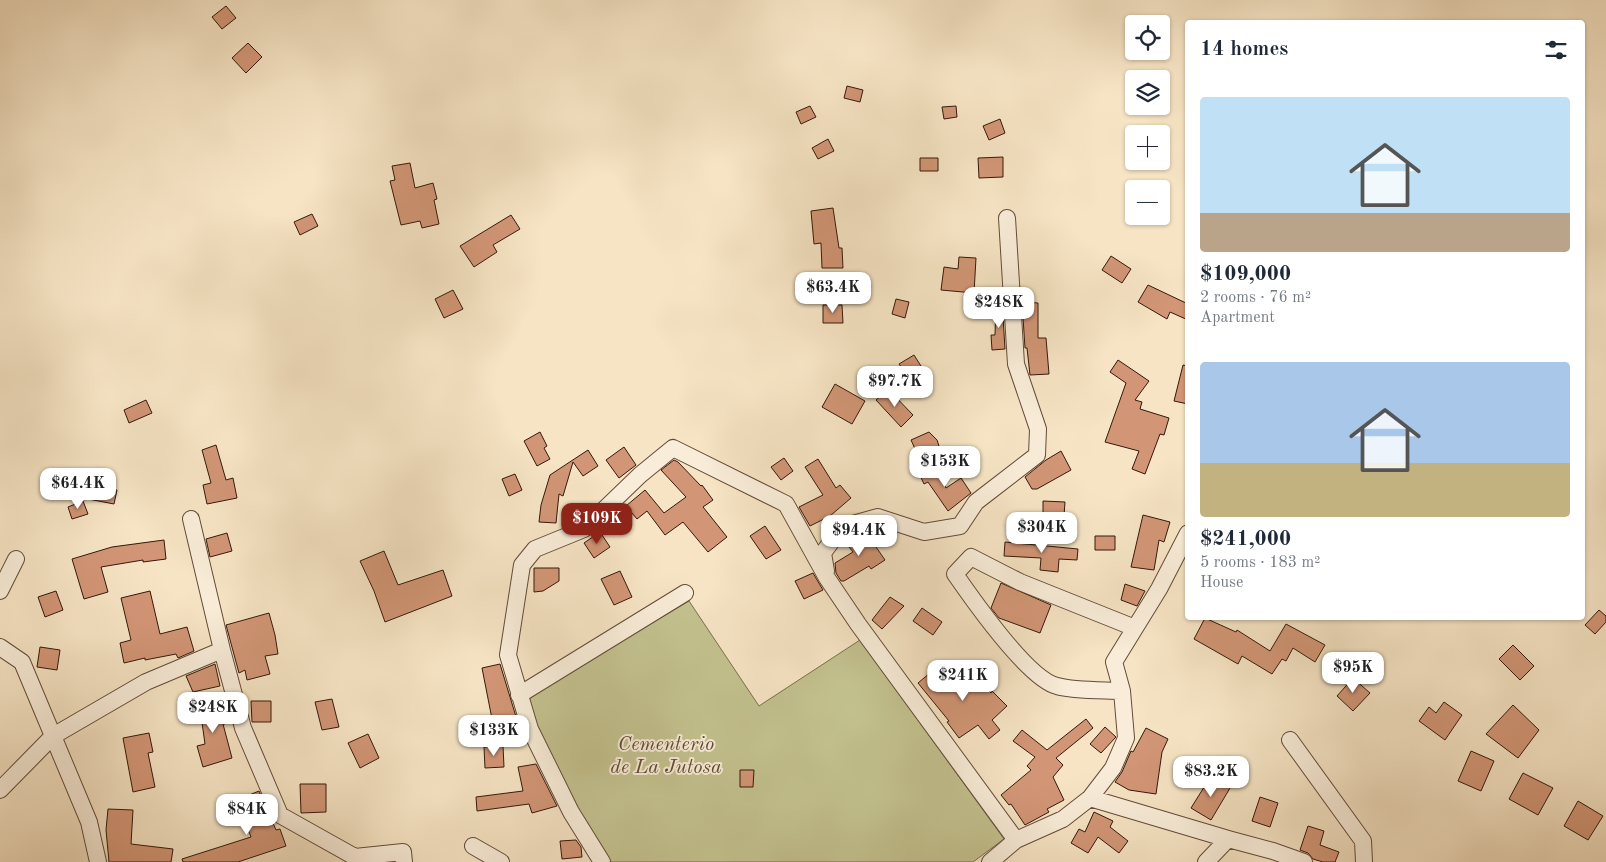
<!DOCTYPE html>
<meta charset="utf-8">
<style>
:root{--surface:#fff;--page:#f2f2f3;--text:#1f2937;--muted:#747a83;--accent:#8f2418}
body{margin:0;font-family:"Old Standard TT",serif;background:var(--page);color:var(--text);height:100vh;display:flex;flex-direction:column;font-size:19px;white-space:nowrap}
*{box-sizing:border-box;margin:0}
p{font-size:16px;color:var(--muted)}
.icon{flex:none;width:28px;height:28px;fill:none;stroke:currentColor;stroke-width:2;stroke-linecap:round;stroke-linejoin:round}
.map{position:relative;flex:1;overflow:hidden}
.drawer{position:absolute;left:1185px;top:20px;width:400px;height:600px;display:flex;flex-direction:column;background:var(--surface);border-radius:5px;box-shadow:0 1px 4px #0004}
.drawer>*{flex:none}
.fabs{position:absolute;left:1125px;top:15px;display:grid;gap:10px}
.fabs a{display:grid;place-items:center;width:45px;height:45px;border-radius:5px;background:var(--surface);box-shadow:0 1px 4px #0004;font-size:25px}
.price{position:absolute;translate:-50% -42px;padding:0 11px;border-radius:10px;background:#fff;color:#222;font-size:16px;line-height:32px;filter:drop-shadow(0 1px 2px #0008)}
.price::after{content:'';position:absolute;left:50%;top:30px;width:15px;height:11px;margin-left:-8px;background:inherit;clip-path:polygon(0 0,100% 0,50% 100%)}
.price.active{background:var(--accent);color:#fff}
ul{padding:0;list-style:none}
li{display:grid;align-content:center;gap:10px;height:265px;padding:0 15px}
li span{display:grid;place-items:center;height:155px;border-radius:5px;color:#555}
li>.icon{margin-inline-start:auto}
span .icon{width:90px;height:90px;fill:#fffc;stroke-width:1}
li b{font-size:21px}
h2{display:flex;justify-content:space-between;align-items:center;height:60px;padding:0 15px;font-size:21px}
.map>svg:first-child{display:block}
.green{fill:#c3c28f;stroke:#7c6d4d}
.building{fill:#d29676;stroke:#34180b}
.lines{fill:none;stroke-linecap:round;stroke-linejoin:round}
.minor-casing{stroke:#644b39;stroke-width:18}
.minor{stroke:#f9edd9;stroke-width:16}
.labels{text-anchor:middle;dominant-baseline:central;stroke-width:4;stroke-linejoin:round;paint-order:stroke}
.park-label{font-size:20px;font-style:italic;fill:#5f4b33;stroke:#f9edd9}
</style>
<div class="map">
<svg width="1606" height="862" viewBox="0 0 1606 862">
<rect width="100%" height="100%" fill="#f6e4c4"/>
<filter id="stains"><feTurbulence type="fractalNoise" baseFrequency=".004" numOctaves="4"/><feColorMatrix values="0 0 0 0 .2 0 0 0 0 .09 0 0 0 0 .02 0 0 0 .5 -.17"/></filter>
<radialGradient id="worn" r=".72"><stop offset=".6" stop-color="#630" stop-opacity="0"/><stop offset="1" stop-color="#630" stop-opacity=".3"/></radialGradient>
<path class="green" d="M 689,601 L 759,706 L 860,640 L 1004,839 L 973,862 L 609,862 C 576,810 544,757 527,697 Z"/>
<path class="building" d="M 226,6 L 236,18 L 222,29 L 212,17 Z
M 248,43 L 262,57 L 246,73 L 232,58 Z
M 847,86 L 863,90 L 860,102 L 844,98 Z
M 810,106 L 816,117 L 801,124 L 796,112 Z
M 956,106 L 957,117 L 944,119 L 942,107 Z
M 1000,119 L 1005,133 L 989,140 L 983,126 Z
M 828,139 L 834,151 L 818,159 L 812,148 Z
M 1003,157 L 1003,177 L 979,178 L 978,158 Z
M 920,158 L 938,158 L 938,171 L 920,171 Z
M 410,163 L 415,188 L 433,183 L 437,199 L 434,200 L 439,224 L 422,228 L 420,221 L 401,225 L 390,181 L 395,180 L 392,166 Z
M 833,208 L 839,248 L 842,248 L 843,268 L 822,268 L 821,243 L 814,244 L 811,211 Z
M 312,214 L 318,226 L 300,235 L 294,222 Z
M 511,215 L 520,229 L 493,245 L 497,252 L 474,267 L 460,246 Z
M 1111,256 L 1131,269 L 1122,283 L 1102,270 Z
M 959,257 L 976,258 L 974,293 L 941,290 L 944,267 L 958,269 Z
M 1148,285 L 1188,304 L 1188,320 L 1170,312 L 1167,319 L 1138,302 Z
M 453,290 L 463,309 L 444,318 L 435,299 Z
M 896,299 L 909,302 L 905,318 L 892,314 Z
M 996,301 L 1002,301 L 1005,349 L 992,350 L 991,335 L 995,335 Z
M 1022,302 L 1038,303 L 1038,338 L 1046,338 L 1049,374 L 1030,375 L 1027,348 L 1025,348 Z
M 823,305 L 842,305 L 843,323 L 823,323 Z
M 914,355 L 926,374 L 912,383 L 899,364 Z
M 1118,360 L 1149,381 L 1135,400 L 1142,402 L 1140,409 L 1169,418 L 1164,435 L 1160,434 L 1145,474 L 1132,469 L 1139,451 L 1105,442 L 1126,383 L 1110,372 Z
M 1183,365 L 1188,366 L 1188,404 L 1174,401 Z
M 835,384 L 865,401 L 852,424 L 822,407 Z
M 888,389 L 913,415 L 901,427 L 876,400 Z
M 146,400 L 152,413 L 129,423 L 124,410 Z
M 540,432 L 547,446 L 544,448 L 550,459 L 537,466 L 524,441 Z
M 929,432 L 937,440 L 939,446 L 921,462 L 911,440 Z
M 216,445 L 226,480 L 233,478 L 237,498 L 207,504 L 203,485 L 211,483 L 202,450 Z
M 624,447 L 636,465 L 619,478 L 606,460 Z
M 588,450 L 598,466 L 583,476 L 573,462 L 563,496 L 559,494 L 556,523 L 539,522 L 541,505 L 550,475 Z
M 1061,451 L 1071,470 L 1037,489 L 1032,489 L 1025,477 L 1046,460 Z
M 784,458 L 793,471 L 781,480 L 771,467 Z
M 818,459 L 836,488 L 840,485 L 851,498 L 830,516 L 810,526 L 799,507 L 823,495 L 805,467 Z
M 674,460 L 678,462 L 701,486 L 702,485 L 713,500 L 703,507 L 727,537 L 708,552 L 683,522 L 665,535 L 647,511 L 637,519 L 626,506 L 645,490 L 664,513 L 686,497 L 661,470 Z
M 935,464 L 946,488 L 961,478 L 971,493 L 948,511 L 928,482 L 924,484 L 919,473 Z
M 515,474 L 522,490 L 509,496 L 502,479 Z
M 88,482 L 103,487 L 117,490 L 114,504 L 83,498 Z
M 83,501 L 88,514 L 72,519 L 68,507 Z
M 1043,501 L 1065,502 L 1064,516 L 1043,515 Z
M 1143,515 L 1170,522 L 1164,542 L 1159,540 L 1154,570 L 1131,567 Z
M 765,526 L 781,550 L 766,559 L 750,536 Z
M 865,531 L 885,560 L 871,569 L 869,566 L 844,581 L 841,581 L 836,573 L 835,563 L 853,552 L 845,542 L 858,533 Z
M 600,532 L 610,547 L 594,558 L 584,543 Z
M 227,533 L 232,551 L 210,557 L 206,539 Z
M 1095,536 L 1115,536 L 1115,550 L 1095,550 Z
M 164,540 L 166,559 L 143,562 L 143,560 L 101,567 L 108,592 L 84,599 L 72,559 L 112,547 Z
M 1005,542 L 1078,549 L 1077,560 L 1059,559 L 1058,572 L 1040,570 L 1041,558 L 1004,556 Z
M 384,551 L 398,585 L 443,570 L 452,596 L 385,622 L 374,591 L 360,561 Z
M 534,568 L 559,568 L 559,581 L 543,591 L 534,592 Z
M 620,571 L 632,597 L 614,605 L 601,579 Z
M 813,573 L 823,590 L 804,599 L 795,581 Z
M 1001,583 L 1051,605 L 1040,633 L 999,618 L 991,608 Z
M 1125,584 L 1145,591 L 1137,606 L 1121,600 Z
M 56,591 L 63,610 L 45,617 L 38,597 Z
M 150,591 L 160,634 L 187,627 L 194,651 L 178,658 L 176,654 L 145,660 L 145,658 L 124,663 L 120,643 L 131,640 L 121,598 Z
M 890,597 L 904,606 L 882,629 L 872,620 Z
M 922,608 L 942,622 L 933,635 L 913,621 Z
M 1599,610 L 1606,616 L 1606,622 L 1595,634 L 1585,625 Z
M 269,613 L 275,635 L 278,654 L 265,656 L 270,674 L 247,680 L 245,670 L 239,673 L 226,625 Z
M 1205,618 L 1236,632 L 1237,630 L 1270,651 L 1286,624 L 1325,645 L 1315,662 L 1293,648 L 1286,661 L 1282,659 L 1272,674 L 1242,656 L 1238,664 L 1194,639 Z
M 1513,645 L 1534,666 L 1520,680 L 1499,659 Z
M 40,647 L 60,650 L 57,670 L 37,667 Z
M 943,662 L 964,688 L 976,677 L 991,693 L 992,691 L 1007,706 L 992,720 L 1000,730 L 989,739 L 978,725 L 959,738 L 947,722 L 949,721 L 918,683 Z
M 215,664 L 220,686 L 193,692 L 186,676 Z
M 500,664 L 517,720 L 493,724 L 482,668 Z
M 1353,678 L 1370,693 L 1353,711 L 1337,696 Z
M 332,699 L 339,727 L 322,730 L 315,702 Z
M 199,701 L 222,701 L 225,724 L 223,724 L 232,758 L 203,767 L 197,746 L 205,744 Z
M 251,701 L 271,701 L 271,722 L 252,722 Z
M 1444,702 L 1462,715 L 1445,740 L 1419,721 L 1429,707 L 1436,713 Z
M 1513,705 L 1539,730 L 1518,758 L 1486,734 Z
M 1086,719 L 1093,728 L 1056,758 L 1063,765 L 1053,777 L 1064,800 L 1047,809 L 1049,812 L 1025,825 L 1011,804 L 1009,805 L 1001,795 L 1031,770 L 1027,766 L 1035,757 L 1013,741 L 1022,730 L 1047,750 Z
M 1105,727 L 1116,737 L 1101,753 L 1090,744 Z
M 1146,728 L 1168,739 L 1162,752 L 1156,794 L 1129,790 L 1115,782 L 1122,772 L 1131,751 L 1133,752 Z
M 149,733 L 153,752 L 148,753 L 155,787 L 133,792 L 123,738 Z
M 368,734 L 379,758 L 360,768 L 348,743 Z
M 503,746 L 504,767 L 485,768 L 484,747 Z
M 1471,751 L 1494,761 L 1481,791 L 1458,781 Z
M 536,764 L 557,806 L 532,813 L 529,804 L 477,811 L 476,797 L 523,791 L 518,767 Z
M 740,770 L 754,770 L 753,787 L 740,787 Z
M 1523,773 L 1553,788 L 1538,815 L 1509,799 Z
M 1211,776 L 1230,788 L 1211,820 L 1191,808 Z
M 300,784 L 326,784 L 326,812 L 301,813 Z
M 259,791 L 276,830 L 280,829 L 286,846 L 238,862 L 183,862 L 182,859 L 251,837 L 237,800 Z
M 1260,797 L 1278,803 L 1270,827 L 1252,821 Z
M 1578,801 L 1603,816 L 1588,840 L 1564,826 Z
M 108,809 L 133,810 L 131,844 L 173,849 L 171,862 L 109,862 L 106,830 Z
M 1094,812 L 1113,821 L 1110,827 L 1128,841 L 1119,853 L 1098,837 L 1088,853 L 1071,843 L 1079,829 L 1085,832 Z
M 1308,826 L 1324,831 L 1320,845 L 1339,852 L 1335,862 L 1323,862 L 1313,859 L 1308,853 L 1300,850 Z
M 576,840 L 581,847 L 582,857 L 562,859 L 560,841 Z"/>
<g class="lines">
<g class="minor-casing">
<path id="minor" d="M 826,571 L 823,553 L 842,527 L 878,517 L 924,532 L 960,526 L 976,502 L 1037,455 L 1038,429 L 1016,364 L 1007,218
M 0,591 L 16,559
M 0,647 L 22,662 L 89,822 L 98,862
M 222,650 L 243,728 L 280,815 L 355,857 L 403,852 L 404,862
M 1122,691 C 1103,690 1074,691 1057,686 C 1028,679 973,600 955,574 L 971,557 L 1020,582 L 1135,628
M 519,695 L 685,593
M 1290,740 L 1363,841 L 1364,862
M 0,790 L 53,736 L 146,682 L 222,650 L 191,519
M 1090,798 L 1228,839
M 473,846 L 501,862
M 602,862 L 571,812 L 530,729 L 508,655 L 522,565 L 535,549 L 584,529 L 640,475 L 673,448 L 786,504 L 827,578 L 858,624 L 1016,840
M 990,862 L 1016,840 L 1063,819 L 1090,798 L 1113,768 L 1126,738 L 1122,691 L 1114,662 L 1159,589 L 1188,533
M 1206,862 L 1228,839 L 1273,851 L 1304,862"/>
</g>
<use href="#minor" class="minor"/>
</g>
<g class="labels">
<g class="park-label">
<text x="666" y="745">Cementerio<tspan x="666" dy="23">de La Jutosa</tspan></text>
</g>
</g>
<rect width="100%" height="100%" filter="url(#stains)"/>
<rect width="100%" height="100%" fill="url(#worn)"/>
</svg>
<div class="fabs">
<a><svg class="icon" aria-label="locate" viewBox="0 0 24 24"><circle cx="12" cy="12" r="6"/><path d="M12 2v4M12 18v4M2 12h4M18 12h4"/></svg></a>
<a><svg class="icon" aria-label="layers" viewBox="0 0 24 24"><path d="M12 4l9 5-9 5-9-5zM3 14l9 5 9-5"/></svg></a>
<a>+</a>
<a>−</a>
</div>
<b class="price" style="left:833px;top:314px">$63.4K</b>
<b class="price" style="left:999px;top:329px">$248K</b>
<b class="price" style="left:895px;top:408px">$97.7K</b>
<b class="price" style="left:945px;top:488px">$153K</b>
<b class="price" style="left:78px;top:510px">$64.4K</b>
<b class="price active" style="left:597px;top:545px">$109K</b>
<b class="price" style="left:1042px;top:554px">$304K</b>
<b class="price" style="left:859px;top:557px">$94.4K</b>
<b class="price" style="left:1353px;top:694px">$95K</b>
<b class="price" style="left:963px;top:702px">$241K</b>
<b class="price" style="left:213px;top:734px">$248K</b>
<b class="price" style="left:494px;top:757px">$133K</b>
<b class="price" style="left:1211px;top:798px">$83.2K</b>
<b class="price" style="left:247px;top:836px">$84K</b>
<section class="drawer">
<h2>14 homes<svg class="icon" aria-label="filters" viewBox="0 0 24 24"><path d="M4 7h16M4 17h16"/><circle cx="9" cy="7" r="2"/><circle cx="15" cy="17" r="2"/></svg></h2>
<ul>
<li><span style="background:linear-gradient(#bfe0f5 75%,#b9a48a 0)"><svg class="icon" aria-label="home" viewBox="0 0 24 24"><path d="M3 11l9-7 9 7M6 9v11h12V9"/></svg></span><div><b>$109,000</b><p>2 rooms · 76 m²</p><p>Apartment</p></div></li>
<li><span style="background:linear-gradient(#a9c7e8 65%,#c2b280 0)"><svg class="icon" aria-label="home" viewBox="0 0 24 24"><path d="M3 11l9-7 9 7M6 9v11h12V9"/></svg></span><div><b>$241,000</b><p>5 rooms · 183 m²</p><p>House</p></div></li>
</ul>
</section>
</div>
